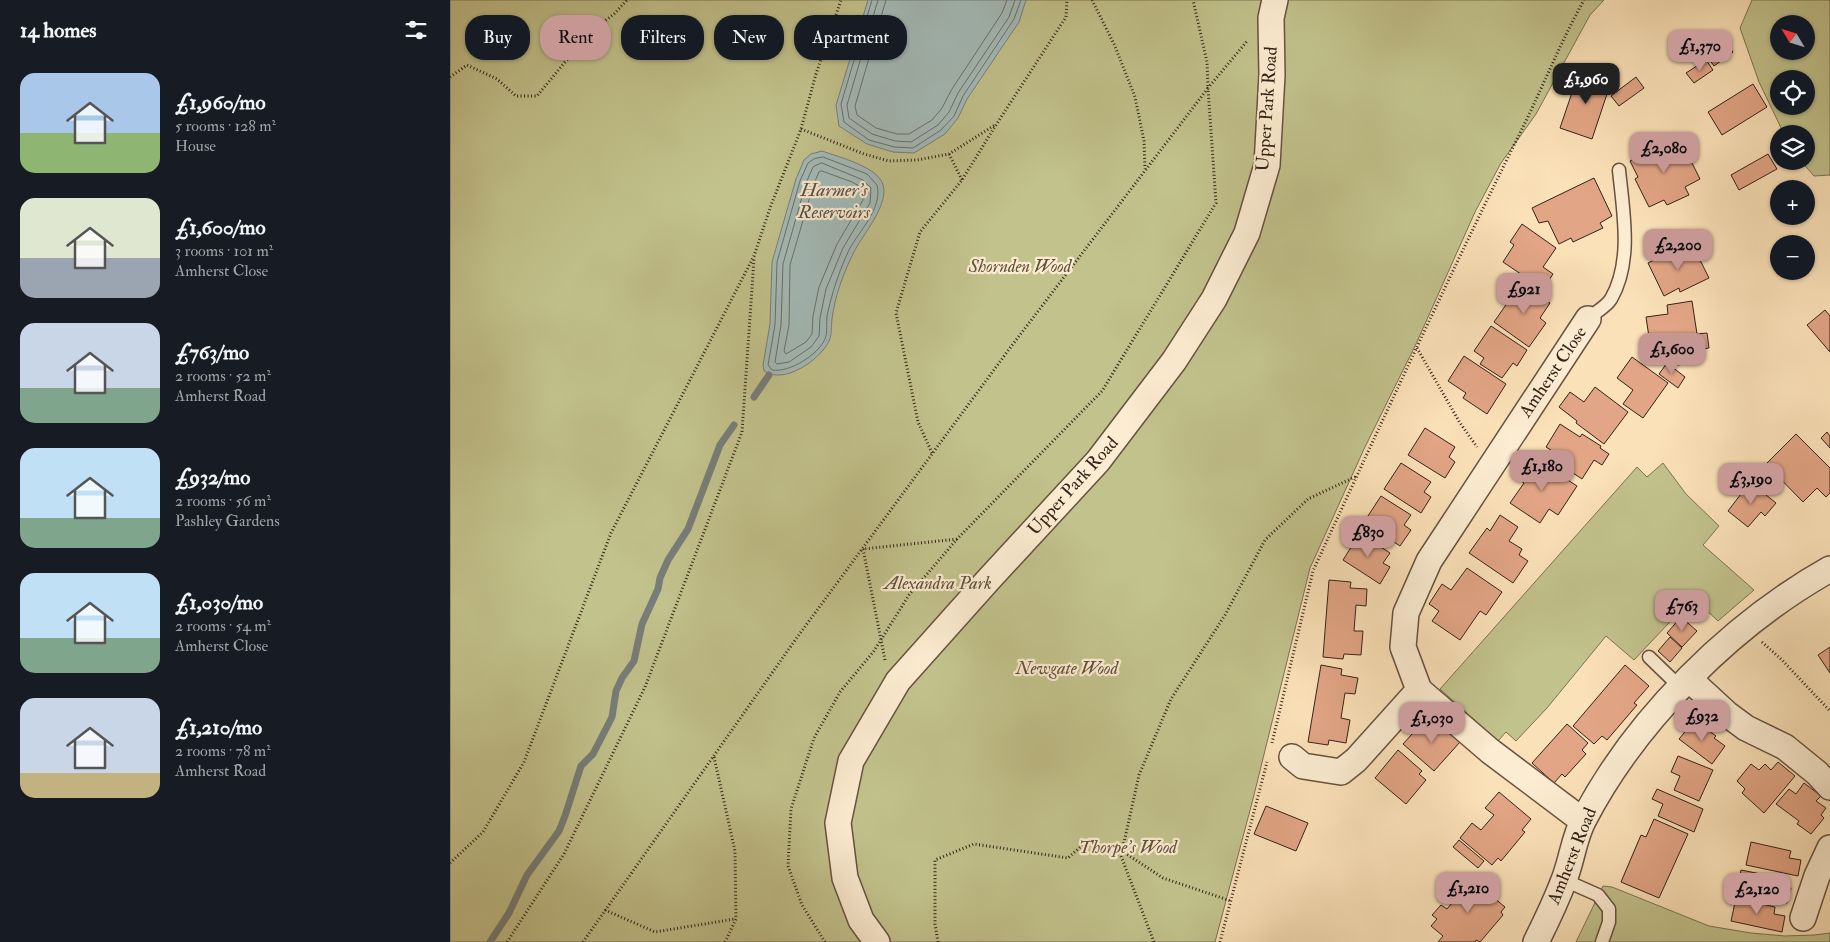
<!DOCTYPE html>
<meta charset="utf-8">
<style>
:root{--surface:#171b24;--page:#20242c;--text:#f1f3f6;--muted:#9ea1a6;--accent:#c59692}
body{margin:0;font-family:"IM FELL Double Pica",serif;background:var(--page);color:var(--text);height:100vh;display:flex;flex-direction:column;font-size:19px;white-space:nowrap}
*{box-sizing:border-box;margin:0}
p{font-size:16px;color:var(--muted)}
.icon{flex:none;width:28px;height:28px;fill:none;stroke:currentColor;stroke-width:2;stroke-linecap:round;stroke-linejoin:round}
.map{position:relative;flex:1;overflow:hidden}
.details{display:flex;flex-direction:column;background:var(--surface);width:450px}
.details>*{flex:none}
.banner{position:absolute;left:15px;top:15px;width:475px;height:45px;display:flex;gap:10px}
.needle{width:32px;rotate:308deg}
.fabs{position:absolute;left:1320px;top:15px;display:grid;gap:10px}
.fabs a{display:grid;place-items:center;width:45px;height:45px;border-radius:50%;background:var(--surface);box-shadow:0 1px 4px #0004;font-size:25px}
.price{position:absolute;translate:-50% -42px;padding:0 11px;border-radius:10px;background:var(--accent);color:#111;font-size:16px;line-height:32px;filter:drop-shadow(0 1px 2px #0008)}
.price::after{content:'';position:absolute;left:50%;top:30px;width:15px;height:11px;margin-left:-8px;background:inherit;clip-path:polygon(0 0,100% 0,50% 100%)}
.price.active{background:#222;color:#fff}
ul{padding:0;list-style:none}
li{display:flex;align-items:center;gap:15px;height:125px;padding:0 20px}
li span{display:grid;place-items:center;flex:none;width:140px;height:100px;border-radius:15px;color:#555}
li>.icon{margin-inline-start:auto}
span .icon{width:60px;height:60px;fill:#fffc;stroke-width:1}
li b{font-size:21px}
h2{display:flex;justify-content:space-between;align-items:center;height:60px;padding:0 20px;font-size:21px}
.pill{padding:0 18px;border-radius:20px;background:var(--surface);box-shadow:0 1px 4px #0004;font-size:18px;line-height:45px}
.pill.active{background:var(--accent);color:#111}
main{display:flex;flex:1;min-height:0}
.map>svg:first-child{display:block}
.green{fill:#c2c28c;stroke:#7b7252;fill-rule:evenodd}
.water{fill:#a3bbb9;stroke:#777e79}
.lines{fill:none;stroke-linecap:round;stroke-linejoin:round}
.shore{stroke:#6c6e69;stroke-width:1}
.stream{stroke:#777e79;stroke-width:7}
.building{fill:#e2a585;stroke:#342219}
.service-casing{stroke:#665241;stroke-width:15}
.minor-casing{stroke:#665241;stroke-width:28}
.path{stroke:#342219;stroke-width:3;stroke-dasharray:1 2.5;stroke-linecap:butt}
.service{stroke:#fcecd1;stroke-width:12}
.minor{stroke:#fcecd1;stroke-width:25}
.labels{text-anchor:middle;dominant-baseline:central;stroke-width:4.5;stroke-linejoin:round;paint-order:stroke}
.street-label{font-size:18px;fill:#342219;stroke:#fcecd1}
.park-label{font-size:18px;font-style:italic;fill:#5f523c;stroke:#fcecd1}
.water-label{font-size:19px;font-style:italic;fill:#555049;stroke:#fcecd1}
</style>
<main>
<section class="details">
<h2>14 homes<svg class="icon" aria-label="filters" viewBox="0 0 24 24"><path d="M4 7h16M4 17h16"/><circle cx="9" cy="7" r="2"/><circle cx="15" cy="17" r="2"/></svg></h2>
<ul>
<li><span style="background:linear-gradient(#a9c7e8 60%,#8fb573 0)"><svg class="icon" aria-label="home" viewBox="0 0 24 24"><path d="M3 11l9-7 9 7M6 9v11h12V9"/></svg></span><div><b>£1,960/mo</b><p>5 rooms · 128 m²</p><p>House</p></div></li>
<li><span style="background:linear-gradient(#dfe7d0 60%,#9aa5b1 0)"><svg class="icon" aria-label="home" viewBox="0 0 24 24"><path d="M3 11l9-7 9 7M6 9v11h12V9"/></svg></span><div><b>£1,600/mo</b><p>3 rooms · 101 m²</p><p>Amherst Close</p></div></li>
<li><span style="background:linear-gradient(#c9d6e8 65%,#7fa58c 0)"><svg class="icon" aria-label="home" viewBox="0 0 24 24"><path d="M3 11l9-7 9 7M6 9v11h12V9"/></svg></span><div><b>£763/mo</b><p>2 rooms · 52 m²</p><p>Amherst Road</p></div></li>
<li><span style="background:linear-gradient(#bfe0f5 70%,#7fa58c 0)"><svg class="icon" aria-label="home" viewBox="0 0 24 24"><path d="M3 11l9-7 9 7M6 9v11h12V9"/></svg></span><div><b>£932/mo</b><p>2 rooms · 56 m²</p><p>Pashley Gardens</p></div></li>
<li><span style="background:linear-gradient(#bfe0f5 65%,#7fa58c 0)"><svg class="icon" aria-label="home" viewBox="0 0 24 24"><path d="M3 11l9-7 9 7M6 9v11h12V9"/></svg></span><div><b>£1,030/mo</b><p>2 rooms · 54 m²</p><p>Amherst Close</p></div></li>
<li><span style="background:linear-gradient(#c9d6e8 75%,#c2b280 0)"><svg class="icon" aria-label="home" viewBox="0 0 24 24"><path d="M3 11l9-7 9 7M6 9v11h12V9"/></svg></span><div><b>£1,210/mo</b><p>2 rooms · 78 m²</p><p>Amherst Road</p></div></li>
</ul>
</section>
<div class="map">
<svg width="1380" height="942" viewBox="0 0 1380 942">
<rect width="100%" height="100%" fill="#fbe1b8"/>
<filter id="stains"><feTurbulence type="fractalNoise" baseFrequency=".004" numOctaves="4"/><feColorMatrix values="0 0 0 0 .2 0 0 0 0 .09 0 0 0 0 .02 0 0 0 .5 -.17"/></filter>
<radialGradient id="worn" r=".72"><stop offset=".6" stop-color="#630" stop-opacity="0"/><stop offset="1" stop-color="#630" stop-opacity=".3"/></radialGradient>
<path class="green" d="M 0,0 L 1154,0 L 1140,15 L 1086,114 L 1051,163 L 1025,212 L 966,344 L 914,449 L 860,568 L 803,799 L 765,942 L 0,942 Z
M 1302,0 L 1380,0 L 1380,175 L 1364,176 L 1351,161 L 1356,161 L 1356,134 L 1334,134 L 1309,82 L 1290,28 ZM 1329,24 L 1356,24 L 1356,51 L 1329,51 ZM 1329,79 L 1356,79 L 1356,106 L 1329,106 Z
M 1213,463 L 1236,494 L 1269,526 L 1253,545 L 1304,590 L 1268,621 L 1253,607 L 1255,598 L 1249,591 L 1184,660 L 1156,636 L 1097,708 L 1066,741 L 1056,732 L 1048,741 L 990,689 L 1187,467 L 1197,477 Z
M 1153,886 L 1162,887 L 1259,926 L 1301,933 L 1335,936 L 1364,935 L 1380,933 L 1380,942 L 1126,942 Z"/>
<path class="water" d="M 418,0 L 576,0 L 569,22 L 517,99 L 508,118 L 495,134 L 464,153 L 443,152 L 417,144 L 389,126 L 386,105 Z
M 372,151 C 389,157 424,166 432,182 C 442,203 411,236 403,254 C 393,274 385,296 382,319 C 381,326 382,335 379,341 C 370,360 334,385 314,371 L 313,365 L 320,324 L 322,262 L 346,179 L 354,160 L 361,154 Z"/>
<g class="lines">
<path class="shore" d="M 422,0 L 391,104 L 394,122 L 419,140 L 444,147 L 463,148 L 491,130 L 504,116 L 513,96 L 564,19 L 571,0
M 428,0 L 397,105 L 399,118 L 422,134 L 445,141 L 461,142 L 488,125 L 499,112 L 508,93 L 559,17 L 565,0
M 436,0 L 405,106 L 407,115 L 426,128 L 447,134 L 459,134 L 482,120 L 492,108 L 502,89 L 552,13 L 557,0
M 373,157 L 417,174 L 427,185 C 433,208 409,231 399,250 C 389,271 382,293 377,316 C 376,323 378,332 375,339 C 368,355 339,373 322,370 L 318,365 L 325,325 L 327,262 L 350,181 L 358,163 L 364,159 Z
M 372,163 L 413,180 L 421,188 L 420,203 L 393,248 L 376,289 L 370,318 L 369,336 L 361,347 L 339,362 L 327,364 L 325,362 L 331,325 L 333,264 L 356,183 L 363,167 Z
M 372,171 L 402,182 L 409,186 L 414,191 L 413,200 L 387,244 L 369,287 L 363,316 L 362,334 L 356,342 L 336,354 L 334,351 L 339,325 L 340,265 L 363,186 L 369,172 Z"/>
<path class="stream" d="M 304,397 L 319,375
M 40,942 L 59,913 L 77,875 L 109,831 L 115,816 L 131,766 L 143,754 L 162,717 L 166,691 L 172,678 L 184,661 L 192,624 L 208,589 L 210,578 L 218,560 L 238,529 L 270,445 L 284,425"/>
</g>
<path class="building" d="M 1275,42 L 1283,52 L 1264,66 L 1257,56 Z
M 1256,60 L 1263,70 L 1244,83 L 1236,73 Z
M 1129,72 L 1161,82 L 1142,139 L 1110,128 Z
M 1186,77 L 1194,88 L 1169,106 L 1161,96 Z
M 1303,84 L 1317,107 L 1272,135 L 1258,112 Z
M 1222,140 L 1228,152 L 1235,149 L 1250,179 L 1235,187 L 1239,195 L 1217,205 L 1214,200 L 1199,207 L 1185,179 L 1188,177 L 1180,161 Z
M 1318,154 L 1327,169 L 1289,190 L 1281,175 Z
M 1144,178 L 1162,216 L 1150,223 L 1153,228 L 1123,242 L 1121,238 L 1109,244 L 1098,221 L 1089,223 L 1082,208 Z
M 1072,224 L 1106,248 L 1093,267 L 1103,274 L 1093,289 L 1053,262 L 1064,245 L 1060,242 Z
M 1232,246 L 1238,258 L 1247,254 L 1259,278 L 1230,292 L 1229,288 L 1214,296 L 1198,263 Z
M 1071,283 L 1100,303 L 1090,318 L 1096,323 L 1079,347 L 1044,322 Z
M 1242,301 L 1247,334 L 1257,333 L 1259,348 L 1246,350 L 1248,362 L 1221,366 L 1221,361 L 1203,364 L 1196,317 L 1218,314 L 1217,305 Z
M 1375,310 L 1380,316 L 1380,352 L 1357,325 Z
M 1041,326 L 1077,350 L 1067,366 L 1063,363 L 1052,378 L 1030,364 L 1034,358 L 1024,351 Z
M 1014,356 L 1056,384 L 1037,414 L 1013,398 L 1016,393 L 998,381 Z
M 1182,357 L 1218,383 L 1193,418 L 1173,404 L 1183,390 L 1167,378 Z
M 1217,363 L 1235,377 L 1228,388 L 1209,374 Z
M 1145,387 L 1178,412 L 1154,444 L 1126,423 L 1127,421 L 1109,407 L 1120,392 L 1134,402 Z
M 1110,424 L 1130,437 L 1132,434 L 1151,446 L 1150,448 L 1159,454 L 1152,465 L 1144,460 L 1132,479 L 1111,465 L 1115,459 L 1096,447 Z
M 975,428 L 1005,447 L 999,457 L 1005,462 L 995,478 L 958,455 Z
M 1377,432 L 1380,436 L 1380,448 L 1371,438 Z
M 1346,434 L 1380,468 L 1380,493 L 1376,497 L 1367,488 L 1353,502 L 1316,464 Z
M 1084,458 L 1127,486 L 1108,515 L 1099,509 L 1090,523 L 1060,503 L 1074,483 L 1070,480 Z
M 951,463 L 981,482 L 974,492 L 981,497 L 971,513 L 934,489 Z
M 1300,482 L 1326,503 L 1315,516 L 1311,512 L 1298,527 L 1278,511 Z
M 931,496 L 961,515 L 954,525 L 961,530 L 950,546 L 914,522 Z
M 1050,515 L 1068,527 L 1059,541 L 1072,549 L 1069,555 L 1078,561 L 1063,583 L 1019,553 L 1037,528 L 1040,531 Z
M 910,533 L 940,553 L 933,563 L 940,567 L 930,584 L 893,560 Z
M 1017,568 L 1052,592 L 1036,615 L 1030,611 L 1010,640 L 982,621 L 989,611 L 979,604 L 992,584 L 1001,590 Z
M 879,580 L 901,582 L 900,588 L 917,589 L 916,606 L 906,605 L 904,631 L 913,631 L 911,655 L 894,654 L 893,659 L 873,657 Z
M 1231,617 L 1247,631 L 1232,647 L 1217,633 Z
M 1220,637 L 1232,648 L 1220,662 L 1208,651 Z
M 1380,647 L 1380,673 L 1368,655 Z
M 871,665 L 892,669 L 891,675 L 908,678 L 905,694 L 895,693 L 891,718 L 900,720 L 896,743 L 879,740 L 878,745 L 858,742 Z
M 1175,665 L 1199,686 L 1184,703 L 1187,705 L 1157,740 L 1152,736 L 1144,744 L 1123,726 Z
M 983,718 L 1010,742 L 984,771 L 953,744 L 972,723 L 976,726 Z
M 1243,722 L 1254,730 L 1255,728 L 1266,736 L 1264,738 L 1275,746 L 1262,764 L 1229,739 Z
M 1117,724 L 1138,743 L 1132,750 L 1136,754 L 1115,777 L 1112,774 L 1104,783 L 1082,763 Z
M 948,750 L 972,771 L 969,774 L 976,780 L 956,804 L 925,778 Z
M 1228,756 L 1263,770 L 1249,801 L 1224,790 L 1230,776 L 1221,772 Z
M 1328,762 L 1345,776 L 1314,813 L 1292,793 L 1295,789 L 1287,781 L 1301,764 L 1309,770 L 1315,764 L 1321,770 Z
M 1354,783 L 1371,796 L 1366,801 L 1376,808 L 1371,815 L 1374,818 L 1361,834 L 1347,824 L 1349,821 L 1326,804 L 1339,789 L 1346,794 Z
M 1207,789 L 1253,809 L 1244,832 L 1208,816 L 1213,804 L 1202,799 Z
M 1049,792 L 1081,819 L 1072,830 L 1075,832 L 1051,861 L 1048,858 L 1042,865 L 1010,838 L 1022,823 L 1031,830 L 1044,815 L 1035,808 Z
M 816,806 L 858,823 L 846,851 L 804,834 Z
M 1204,819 L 1238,834 L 1209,898 L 1171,882 L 1191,835 L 1196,837 Z
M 1009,840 L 1034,861 L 1028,868 L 1003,847 Z
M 1301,842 L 1341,851 L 1339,858 L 1351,860 L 1348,876 L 1296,865 Z
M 1291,870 L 1331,878 L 1329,885 L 1341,888 L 1337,903 L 1286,892 Z
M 1015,874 L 1055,907 L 1051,912 L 1053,915 L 1030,942 L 1026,940 L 1025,942 L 988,942 L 993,936 L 981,926 L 987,919 L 982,915 L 991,905 L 997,909 L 1011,892 L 1004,886 Z
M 1286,898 L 1325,907 L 1324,914 L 1335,916 L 1332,932 L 1281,921 Z"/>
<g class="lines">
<g class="service-casing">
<path id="service" d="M 1138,319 C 1145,312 1155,308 1161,299 C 1183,261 1173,211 1169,170
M 1199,657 L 1230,687
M 1114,880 L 1148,895 L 1159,909 L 1159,922 L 1152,942"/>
</g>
<g class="minor-casing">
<path id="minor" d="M 1239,679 L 1277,714 L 1296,728 L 1335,747 L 1367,773 L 1380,787
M 842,757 L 853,766 L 891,772 L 906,760 L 969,690
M 1133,821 L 1040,751 L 969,690 L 953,647 L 956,613 L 979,561 L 1138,319
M 1353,918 L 1367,876 L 1380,848
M 427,942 L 411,920 L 395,878 L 388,823 L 401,761 L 448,681 L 540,578 L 648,461 L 724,361 L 764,299 L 797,233 L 817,165 L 822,75 L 821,18 L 825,0
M 1086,942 C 1096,922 1106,901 1114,880 C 1122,860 1124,837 1134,819 C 1186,719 1282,624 1380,569"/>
</g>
<path class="path" d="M 642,0 L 664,44 L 685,97 L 694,141 L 695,169
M 0,77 L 17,65 L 47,79 L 66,96 L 87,96 L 139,33 L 164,14 L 177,0
M 351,129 L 414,154 L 439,161 L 467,160 L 499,154 L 545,125
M 499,154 L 512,180
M 967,348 L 1010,423 L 1027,447
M 482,453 L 468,422 L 446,313 L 470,232 L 512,180 L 546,125 L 616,17 L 617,0
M 1312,642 L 1332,660 L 1380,711
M 435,660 L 413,549 L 508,539
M 822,743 L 863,571 L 868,560 C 934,417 1000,274 1070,133 C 1092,89 1110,43 1134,0
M 264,757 L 285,851 L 286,919 L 275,942
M 0,863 L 33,832 L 74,762 L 161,533 L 304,256 L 320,208 L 351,129 L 366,74 L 391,0
M 155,910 L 205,932 L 285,919
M 57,942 L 114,854 L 195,687 L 292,432 L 304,259
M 133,942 L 348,636 L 560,348 L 758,88 L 757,62 L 743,0
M 375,942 L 352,905 L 338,866 L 341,809 L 364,738 L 390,692 L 424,651 L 459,595 L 508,538 L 652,391 L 766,203 L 758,88 L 798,40
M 488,942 L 485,924 L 485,860 L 524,844 L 618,858 L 636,842 L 672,851 L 713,878 L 781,901
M 704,942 L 671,856 L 689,775 L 721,699 L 775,615 L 815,540 L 858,499 L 907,476
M 770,942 L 817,762"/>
<use href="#service" class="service"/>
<use href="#minor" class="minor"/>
</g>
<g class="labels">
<g class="street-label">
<text transform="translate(817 109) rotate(-86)">Upper Park Road</text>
<text transform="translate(1103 372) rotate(-56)">Amherst Close</text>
<text transform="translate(623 486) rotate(-48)">Upper Park Road</text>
<text transform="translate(1122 856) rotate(-68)">Amherst Road</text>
</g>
<g class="park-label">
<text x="570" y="266">Shornden Wood</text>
<text x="488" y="583">Alexandra Park</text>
<text x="617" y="668">Newgate Wood</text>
<text x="678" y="847">Thorpe's Wood</text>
</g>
<g class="water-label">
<text x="384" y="190">Harmer's<tspan x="384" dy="22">Reservoirs</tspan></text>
</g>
</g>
<rect width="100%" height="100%" filter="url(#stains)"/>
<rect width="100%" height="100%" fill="url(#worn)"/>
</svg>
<div class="fabs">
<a><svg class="needle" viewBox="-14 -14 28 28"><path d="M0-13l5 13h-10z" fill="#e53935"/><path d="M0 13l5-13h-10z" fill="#9ea1a6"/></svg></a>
<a><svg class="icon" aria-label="locate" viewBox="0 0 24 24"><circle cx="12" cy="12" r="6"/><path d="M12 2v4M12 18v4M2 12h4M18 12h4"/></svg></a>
<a><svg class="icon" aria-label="layers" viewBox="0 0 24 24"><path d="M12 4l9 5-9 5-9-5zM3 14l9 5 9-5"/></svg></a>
<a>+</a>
<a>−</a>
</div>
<b class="price" style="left:1250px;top:72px">£1,370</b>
<b class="price active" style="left:1136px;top:105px">£1,960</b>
<b class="price" style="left:1214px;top:174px">£2,080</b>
<b class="price" style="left:1228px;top:271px">£2,200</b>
<b class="price" style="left:1074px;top:315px">£921</b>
<b class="price" style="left:1222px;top:375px">£1,600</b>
<b class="price" style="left:1092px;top:492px">£1,180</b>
<b class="price" style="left:1301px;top:505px">£3,190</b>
<b class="price" style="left:918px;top:558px">£830</b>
<b class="price" style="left:1232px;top:632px">£763</b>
<b class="price" style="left:1252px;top:742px">£932</b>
<b class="price" style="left:982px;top:744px">£1,030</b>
<b class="price" style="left:1018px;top:914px">£1,210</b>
<b class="price" style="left:1307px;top:915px">£2,120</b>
<div class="banner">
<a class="pill">Buy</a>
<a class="pill active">Rent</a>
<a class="pill">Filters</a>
<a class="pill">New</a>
<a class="pill">Apartment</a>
</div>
</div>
</main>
